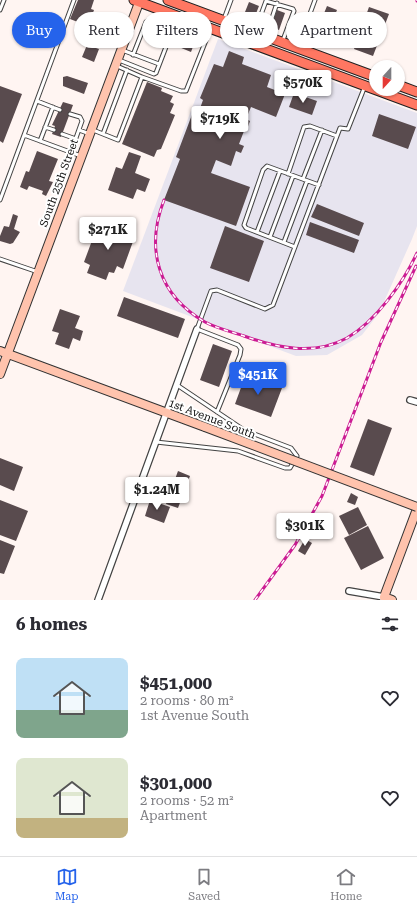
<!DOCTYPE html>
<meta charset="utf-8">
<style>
:root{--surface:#fff;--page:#f2f2f3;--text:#2b2b33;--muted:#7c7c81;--line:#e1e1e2;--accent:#2563eb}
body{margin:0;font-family:"Roboto Serif",serif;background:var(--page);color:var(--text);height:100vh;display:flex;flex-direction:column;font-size:15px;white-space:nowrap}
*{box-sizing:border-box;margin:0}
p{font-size:13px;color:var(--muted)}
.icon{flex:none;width:22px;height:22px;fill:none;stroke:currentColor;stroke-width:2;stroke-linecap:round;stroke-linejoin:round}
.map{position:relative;height:600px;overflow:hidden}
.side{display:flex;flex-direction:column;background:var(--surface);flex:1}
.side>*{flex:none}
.guide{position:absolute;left:12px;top:12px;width:393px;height:36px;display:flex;gap:8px}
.needle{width:26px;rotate:201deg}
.buttons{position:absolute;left:369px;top:60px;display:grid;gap:8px}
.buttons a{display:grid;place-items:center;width:36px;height:36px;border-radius:50%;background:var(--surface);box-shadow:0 1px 3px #0004;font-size:20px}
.price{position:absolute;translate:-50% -34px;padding:0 9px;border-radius:4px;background:#fff;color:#222;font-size:13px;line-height:26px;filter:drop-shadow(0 1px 2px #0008)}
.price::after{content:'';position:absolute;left:50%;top:24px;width:12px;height:9px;margin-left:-6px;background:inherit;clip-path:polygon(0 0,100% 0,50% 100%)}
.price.selected{background:var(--accent);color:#fff}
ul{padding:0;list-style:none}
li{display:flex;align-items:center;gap:12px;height:100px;padding:0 16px}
li span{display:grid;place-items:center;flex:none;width:112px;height:80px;border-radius:8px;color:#555}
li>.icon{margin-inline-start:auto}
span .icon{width:48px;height:48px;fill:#fffc;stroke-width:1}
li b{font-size:17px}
h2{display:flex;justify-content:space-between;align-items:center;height:48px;padding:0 16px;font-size:17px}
.tag{padding:0 14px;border-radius:18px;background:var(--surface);box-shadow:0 1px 3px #0004;font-size:14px;line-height:36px}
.tag.selected{background:var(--accent);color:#fff}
.tab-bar{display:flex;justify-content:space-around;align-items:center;height:56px;border-top:1px solid var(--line);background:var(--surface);font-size:11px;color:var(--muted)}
.tab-bar a{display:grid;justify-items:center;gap:2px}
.tab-bar .selected{color:var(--accent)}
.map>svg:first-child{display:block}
.industrial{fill:#e7e4ef}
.building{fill:#594b4e}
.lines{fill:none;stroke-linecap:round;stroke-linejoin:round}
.lane-casing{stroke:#434343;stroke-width:5}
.street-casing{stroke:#434343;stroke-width:8}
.secondary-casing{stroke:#323232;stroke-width:10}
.primary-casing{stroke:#212121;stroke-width:11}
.lane{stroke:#fff;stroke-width:3}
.street{stroke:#fff;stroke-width:5.5}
.secondary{stroke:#ffc3ad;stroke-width:8}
.primary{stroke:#ff7762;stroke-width:9}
.rail-casing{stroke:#cc1c93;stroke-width:3}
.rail{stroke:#fff;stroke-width:1.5;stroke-dasharray:4.5;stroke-linecap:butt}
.secondary-bridge-casing{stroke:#323232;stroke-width:10;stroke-linecap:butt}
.secondary-bridge{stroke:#ffc3ad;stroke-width:8}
.labels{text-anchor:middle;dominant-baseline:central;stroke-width:4;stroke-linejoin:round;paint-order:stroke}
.street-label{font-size:11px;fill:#101010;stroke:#fff}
</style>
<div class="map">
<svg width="417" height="600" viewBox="0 0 417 600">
<rect width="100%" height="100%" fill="#fff5f2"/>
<path class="industrial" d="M 218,39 L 417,113 L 417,226 L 412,239 L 379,313 L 362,335 L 327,355 L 296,356 L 123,291 Z"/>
<path class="building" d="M 78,0 L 94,0 L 91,9 L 94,10 L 88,26 L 70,19 Z
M 249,2 L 259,6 L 253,21 L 243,17 Z
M 327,6 L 337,10 L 326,37 L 316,33 Z
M 369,7 L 389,14 L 373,56 L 354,49 Z
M 277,10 L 285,13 L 279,30 L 271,27 Z
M 180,30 L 197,36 L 191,52 L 174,45 Z
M 87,45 L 99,49 L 94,62 L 82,57 Z
M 229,51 L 244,57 L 242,64 L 271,75 L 267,87 L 285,94 L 276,117 L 251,107 L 246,119 L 250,121 L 246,132 L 244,131 L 239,144 L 244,146 L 241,153 L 236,151 L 231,166 L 216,160 L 211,173 L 250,187 L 236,226 L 164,200 L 180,159 L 176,157 L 193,112 L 198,114 L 203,100 L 200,98 L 214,64 L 223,67 Z
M 67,76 L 88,83 L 84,94 L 63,86 L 63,77 Z
M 147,82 L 162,88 L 161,91 L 173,96 L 170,102 L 174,104 L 170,113 L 175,115 L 161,149 L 157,150 L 154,157 L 122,144 Z
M 0,86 L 22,94 L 3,143 L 0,141 Z
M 294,93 L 317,101 L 312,115 L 289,107 Z
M 63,102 L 73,105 L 61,137 L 52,134 L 55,126 L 52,125 Z
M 379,114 L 416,127 L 408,149 L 372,136 Z
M 37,151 L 58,159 L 49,181 L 53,182 L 46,196 L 42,194 L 43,191 L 29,186 L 27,190 L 20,187 L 26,171 L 29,172 Z
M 129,152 L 141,156 L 135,173 L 150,179 L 145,192 L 137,189 L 133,199 L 108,190 L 116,167 L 122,169 Z
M 317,204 L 364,223 L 359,236 L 311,217 Z
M 13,214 L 18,216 L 14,229 L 20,232 L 13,243 L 10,244 L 0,241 L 0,236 L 4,226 L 9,227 Z
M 99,222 L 135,236 L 123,269 L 117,266 L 114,273 L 109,272 L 106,280 L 87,273 L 90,265 L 84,262 Z
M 310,222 L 359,240 L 354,253 L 306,235 Z
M 225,226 L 264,241 L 249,282 L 210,268 Z
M 124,297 L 185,319 L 178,338 L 117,316 Z
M 60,309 L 80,316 L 75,328 L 83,331 L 80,341 L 73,338 L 69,349 L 55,344 L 59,333 L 52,331 Z
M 213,344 L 232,351 L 219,387 L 200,380 Z
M 246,374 L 282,388 L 271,417 L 235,404 Z
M 368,419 L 392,428 L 374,476 L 350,467 Z
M 0,458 L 23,467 L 14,491 L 0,485 Z
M 178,471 L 190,476 L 178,508 L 166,504 Z
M 351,493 L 358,497 L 355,505 L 347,502 Z
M 0,500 L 28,511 L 16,541 L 0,535 Z
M 150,500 L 170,507 L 164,523 L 145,516 Z
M 358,507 L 367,525 L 349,535 L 339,516 Z
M 368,526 L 384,558 L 361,570 L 344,538 Z
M 305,539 L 312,543 L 305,555 L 298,551 Z
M 0,540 L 15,546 L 4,574 L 0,573 Z"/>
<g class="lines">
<g class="lane-casing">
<path id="lane" d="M 0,10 L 4,0
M 224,19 L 231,0
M 255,31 L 266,1 L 293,9 L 294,11 L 283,40
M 266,36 L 277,3
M 167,43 L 176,17
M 298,46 L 315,0
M 122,50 L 159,64
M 133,55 L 146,22 C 154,15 165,22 174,25
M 119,60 L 154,74 L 156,73 L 166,47
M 142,77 L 181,91 L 186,91 L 210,30
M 37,101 L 60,110
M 70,114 L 80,117 L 82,121 L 71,152
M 45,127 L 54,130
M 79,130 L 90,134
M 93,130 L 118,140 L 142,77 L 117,66
M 62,134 L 76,139
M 103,134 L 127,70
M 24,135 L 81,156
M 40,141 L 53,107
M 288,174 L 304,127 L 310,126 L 337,136
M 303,179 L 322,130
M 0,200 L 74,0
M 257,232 L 280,171
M 270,237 L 293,176
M 284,242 L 307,181
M 295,247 L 246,228 L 244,225 L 263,170 L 267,166 L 319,185
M 0,259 L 38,272
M 217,412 L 240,355 L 241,349 L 238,345 L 197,329 L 211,291 L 217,290 L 265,309 L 273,305 L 340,128 L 348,129 L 365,86
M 156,442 L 238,451 L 285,468 L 290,468 L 297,456 L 291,448 L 244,430 L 177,385"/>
</g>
<g class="street-casing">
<path id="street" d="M 410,400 L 417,402
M 349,591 L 384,597 L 383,600
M 98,600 L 197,329"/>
</g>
<g class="secondary-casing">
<path id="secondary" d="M 0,351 L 205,427
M 0,374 L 140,0
M 392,600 L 384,597 L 417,509"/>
</g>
<g class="primary-casing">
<path id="primary" d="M 134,0 L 417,105
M 168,0 L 376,77
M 398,85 L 417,92"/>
</g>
<use href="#lane" class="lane"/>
<use href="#street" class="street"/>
<use href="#secondary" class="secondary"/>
<use href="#primary" class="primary"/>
<g class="rail-casing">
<path id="rail" d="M 417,0 L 417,1
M 164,200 C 145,249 158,295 205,322 C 216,328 232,332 244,336 C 277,348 314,356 347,338 C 376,321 403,283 417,253
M 255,600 L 295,545 L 322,496 L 381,342 L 416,266"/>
</g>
<use href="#rail" class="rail"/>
<g class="secondary-bridge-casing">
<path id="secondary-bridge" d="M 205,427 L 417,507"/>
</g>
<use href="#secondary-bridge" class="secondary-bridge"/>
</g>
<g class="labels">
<g class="street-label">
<text transform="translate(59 183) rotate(-70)">South 25th Street</text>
<text transform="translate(212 419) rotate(21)">1st Avenue South</text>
</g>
</g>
</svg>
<div class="buttons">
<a><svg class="needle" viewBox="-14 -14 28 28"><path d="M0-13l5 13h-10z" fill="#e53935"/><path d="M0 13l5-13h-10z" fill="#7c7c81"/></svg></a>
</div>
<b class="price" style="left:303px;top:104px">$570K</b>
<b class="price" style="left:220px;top:140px">$719K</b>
<b class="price" style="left:108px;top:251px">$271K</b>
<b class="price selected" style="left:258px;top:396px">$451K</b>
<b class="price" style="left:157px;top:511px">$1.24M</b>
<b class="price" style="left:305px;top:547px">$301K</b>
<div class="guide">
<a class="tag selected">Buy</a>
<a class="tag">Rent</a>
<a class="tag">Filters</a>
<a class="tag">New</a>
<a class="tag">Apartment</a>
</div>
</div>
<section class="side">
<h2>6 homes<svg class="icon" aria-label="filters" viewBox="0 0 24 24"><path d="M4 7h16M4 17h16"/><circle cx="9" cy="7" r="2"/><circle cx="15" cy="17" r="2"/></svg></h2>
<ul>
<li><span style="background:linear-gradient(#bfe0f5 65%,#7fa58c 0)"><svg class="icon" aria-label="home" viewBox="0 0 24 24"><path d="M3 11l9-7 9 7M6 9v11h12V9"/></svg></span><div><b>$451,000</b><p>2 rooms · 80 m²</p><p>1st Avenue South</p></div><svg class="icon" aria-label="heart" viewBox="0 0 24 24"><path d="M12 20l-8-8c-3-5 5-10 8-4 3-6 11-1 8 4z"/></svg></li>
<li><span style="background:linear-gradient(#dfe7d0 75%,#c2b280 0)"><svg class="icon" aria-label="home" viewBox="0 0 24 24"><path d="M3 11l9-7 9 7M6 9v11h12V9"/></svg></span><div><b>$301,000</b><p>2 rooms · 52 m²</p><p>Apartment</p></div><svg class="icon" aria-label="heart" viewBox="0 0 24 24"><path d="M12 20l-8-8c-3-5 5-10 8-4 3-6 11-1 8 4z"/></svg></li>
</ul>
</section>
<nav class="tab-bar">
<a class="selected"><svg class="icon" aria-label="map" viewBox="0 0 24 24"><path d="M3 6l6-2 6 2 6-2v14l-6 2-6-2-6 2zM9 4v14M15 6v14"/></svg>Map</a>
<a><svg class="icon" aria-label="saved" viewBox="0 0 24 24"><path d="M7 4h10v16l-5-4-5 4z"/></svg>Saved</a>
<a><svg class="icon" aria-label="home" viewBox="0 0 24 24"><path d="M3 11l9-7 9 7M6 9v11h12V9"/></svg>Home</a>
</nav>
